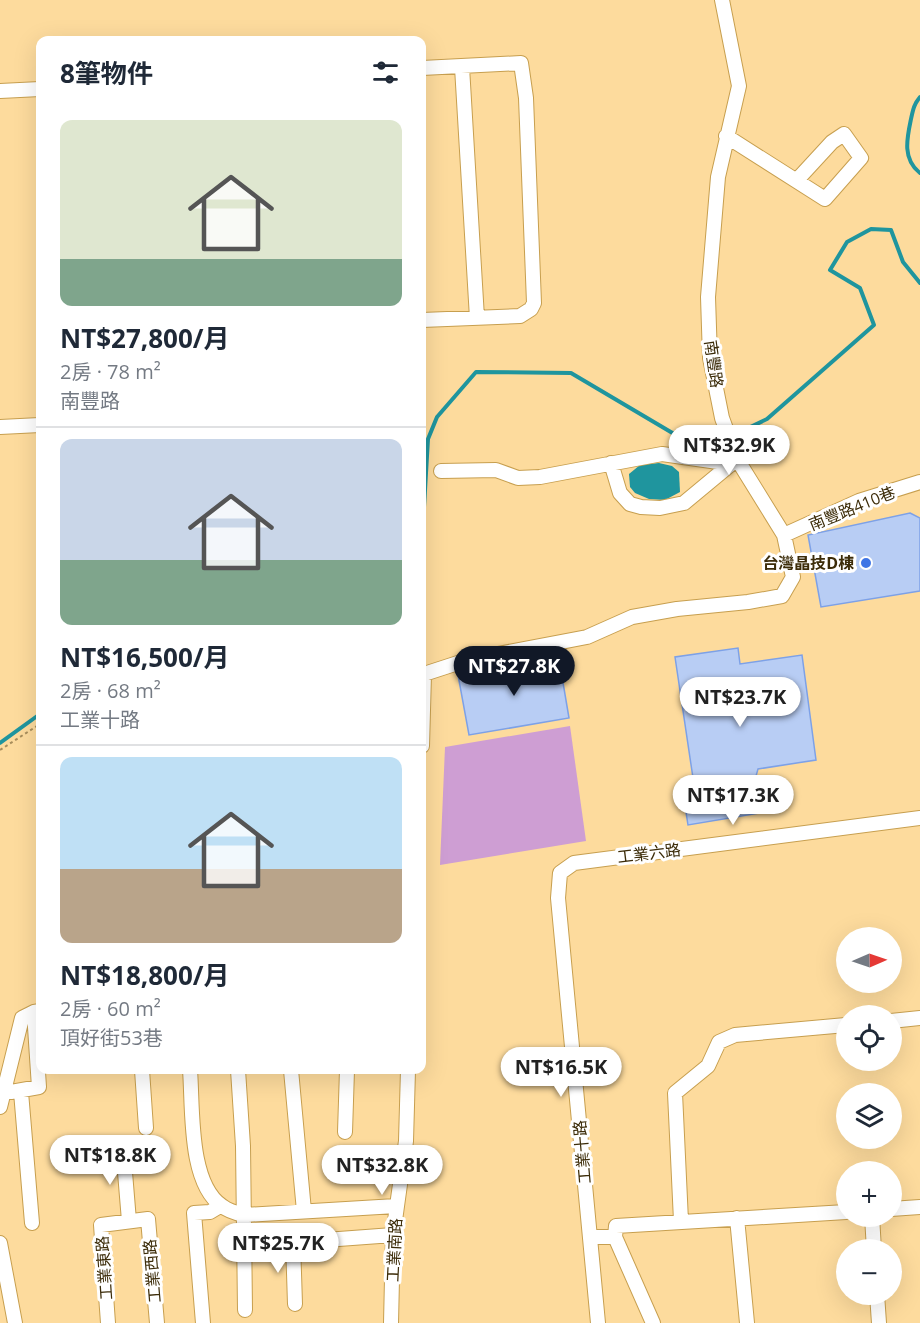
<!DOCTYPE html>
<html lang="zh-TW">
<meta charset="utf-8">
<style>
:root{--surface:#fff;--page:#f2f2f3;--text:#1f2937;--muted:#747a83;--line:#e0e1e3;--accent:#111827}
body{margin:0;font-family:"Open Sans","Noto Sans TC",sans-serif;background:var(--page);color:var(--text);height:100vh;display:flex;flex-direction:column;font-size:22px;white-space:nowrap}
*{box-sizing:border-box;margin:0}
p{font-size:20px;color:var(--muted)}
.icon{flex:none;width:33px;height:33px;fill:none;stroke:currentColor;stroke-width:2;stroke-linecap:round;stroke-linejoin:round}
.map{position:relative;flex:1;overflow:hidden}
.drawer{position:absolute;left:36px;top:36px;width:390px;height:1038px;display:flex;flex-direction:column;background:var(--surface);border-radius:12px;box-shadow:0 6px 24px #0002}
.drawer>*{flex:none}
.needle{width:39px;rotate:88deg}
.tools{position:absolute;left:836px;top:927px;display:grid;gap:12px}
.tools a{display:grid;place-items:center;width:66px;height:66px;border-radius:50%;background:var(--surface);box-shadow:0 6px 24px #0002;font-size:30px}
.price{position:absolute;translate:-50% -51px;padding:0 14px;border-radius:21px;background:#fff;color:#222;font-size:20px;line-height:39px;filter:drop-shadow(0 2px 3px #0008)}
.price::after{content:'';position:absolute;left:50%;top:36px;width:18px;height:14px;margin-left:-9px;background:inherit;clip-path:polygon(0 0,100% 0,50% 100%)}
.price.current{background:var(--accent);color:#fff}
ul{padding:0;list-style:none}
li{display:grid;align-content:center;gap:12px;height:318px;padding:0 24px}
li+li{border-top:2px solid var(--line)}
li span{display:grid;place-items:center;height:186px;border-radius:12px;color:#555}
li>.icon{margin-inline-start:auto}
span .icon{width:108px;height:108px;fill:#fffc;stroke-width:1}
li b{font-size:26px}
h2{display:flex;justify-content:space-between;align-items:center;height:72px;padding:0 24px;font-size:26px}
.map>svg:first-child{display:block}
.green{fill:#ce9ed3}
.water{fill:#1f959e}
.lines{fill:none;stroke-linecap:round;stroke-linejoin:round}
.stream{stroke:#1f959e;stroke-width:4}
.building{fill:#b8cdf4;stroke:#7da1e7;stroke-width:1.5}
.minor-casing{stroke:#c79f4f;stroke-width:16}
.path{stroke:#a88e5c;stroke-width:2;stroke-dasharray:3 3;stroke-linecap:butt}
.minor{stroke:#fff;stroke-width:14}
.poi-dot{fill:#3f75e5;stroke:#fff;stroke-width:2}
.labels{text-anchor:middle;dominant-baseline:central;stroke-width:6;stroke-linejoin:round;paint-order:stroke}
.street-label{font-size:16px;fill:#3c2c09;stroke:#fff}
.poi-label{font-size:16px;font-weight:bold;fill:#3c2c09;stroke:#fff;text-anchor:end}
</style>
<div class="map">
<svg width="920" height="1323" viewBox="0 0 920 1323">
<rect width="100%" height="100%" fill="#fddb9d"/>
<path class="green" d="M 570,726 L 586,841 L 440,865 L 445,747 Z"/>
<path class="water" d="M 659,463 L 672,466 L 679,472 L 680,492 L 665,500 L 649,499 L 635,493 L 630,487 L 629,474 L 640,465 Z"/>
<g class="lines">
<path class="stream" d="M 920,97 C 914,104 913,110 911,119 C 907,138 902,159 920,173
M 422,541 L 428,439 L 437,417 L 476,372 L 571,373 L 686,441 L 717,443 L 767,419 L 874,325 L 860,288 L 830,270 L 847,242 L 871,229 L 891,230 L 903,262 L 920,283
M 0,743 L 40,714"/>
</g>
<path class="building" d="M 910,513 L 920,518 L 920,591 L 821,607 L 808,535 Z
M 738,648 L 740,664 L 802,655 L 816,760 L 758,769 L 756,776 L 760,813 L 688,825 L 681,780 L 693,778 L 675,657 Z
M 559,659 L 569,718 L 469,735 L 458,675 Z"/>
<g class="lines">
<g class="minor-casing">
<path id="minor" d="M 462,67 L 477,318
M 422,68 L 521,63 L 526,98 L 534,303 L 531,309 L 520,316 L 422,320
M 0,91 L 40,89
M 726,136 L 825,199 L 861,158 L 844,134 L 832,142 L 797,180
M 0,427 L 40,425
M 611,463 L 620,493 L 630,504 L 641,507 L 660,508 L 684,503 L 737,459
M 441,471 L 496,470 L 518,478 L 540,477 L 662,454 L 718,462 L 737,459
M 784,535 L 859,501 L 920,482
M 422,746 L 424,674 L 467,660 L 587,637 L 632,617 L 677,609 L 748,602 L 782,596 L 793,577 L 784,535 L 737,459 L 722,418 L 710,358 L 708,297 L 718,177 L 739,86 L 722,0
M 891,1021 L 920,1018
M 142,1070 L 146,1128
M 190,1070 C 193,1107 188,1183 222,1206 C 228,1211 236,1213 244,1215 L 396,1206
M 238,1070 L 243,1146 L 245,1310
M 291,1070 L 304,1211
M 11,1092 L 39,1087 L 34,1012
M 21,1092 L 32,1223
M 0,1107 L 22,1018 L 34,1012 L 40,1011
M 345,1132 L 347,1070
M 123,1148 L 129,1221
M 891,1209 L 920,1207
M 872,1216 L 874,1250
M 737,1218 L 747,1323
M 681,1221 L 675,1093 L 708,1066 L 719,1042 L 735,1035 L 846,1025
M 590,1237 L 615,1237 L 653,1323
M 615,1237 L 616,1226 L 846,1212
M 293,1242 L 295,1304
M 0,1243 L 15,1323
M 245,1246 L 393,1235
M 877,1294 L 879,1323
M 108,1323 L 101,1225 L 148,1219 L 157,1323
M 203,1323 L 194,1213 L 210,1212 L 220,1206
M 391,1323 L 393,1235 L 406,1141 L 408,1070
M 598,1323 L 558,898 L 560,873 L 574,863 L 920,818"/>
</g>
<path class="path" d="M 0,750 L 40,724"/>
<use href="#minor" class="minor"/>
</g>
<circle class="poi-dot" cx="866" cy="563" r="6"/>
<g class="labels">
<g class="street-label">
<text transform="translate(714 364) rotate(82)">南豐路</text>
<text transform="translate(852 508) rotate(-22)">南豐路410巷</text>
<text transform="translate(649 853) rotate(-7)">工業六路</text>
<text transform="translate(582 1152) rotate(-95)">工業十路</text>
<text transform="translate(394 1250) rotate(-87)">工業南路</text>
<text transform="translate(104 1268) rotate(-94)">工業東路</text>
<text transform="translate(152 1271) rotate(-95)">工業西路</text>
</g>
<g class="poi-label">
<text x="854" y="563">台灣晶技D棟</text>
</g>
</g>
</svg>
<div class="tools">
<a><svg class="needle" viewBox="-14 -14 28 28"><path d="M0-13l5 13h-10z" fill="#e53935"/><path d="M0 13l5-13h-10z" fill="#747a83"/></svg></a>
<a><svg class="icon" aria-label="locate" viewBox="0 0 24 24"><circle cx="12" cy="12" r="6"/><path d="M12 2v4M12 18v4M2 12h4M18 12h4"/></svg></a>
<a><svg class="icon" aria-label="layers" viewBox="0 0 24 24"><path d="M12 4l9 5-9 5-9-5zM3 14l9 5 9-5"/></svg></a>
<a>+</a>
<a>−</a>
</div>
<b class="price" style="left:729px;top:476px">NT$32.9K</b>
<b class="price current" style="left:514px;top:697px">NT$27.8K</b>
<b class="price" style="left:740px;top:728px">NT$23.7K</b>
<b class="price" style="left:733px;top:826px">NT$17.3K</b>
<b class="price" style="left:561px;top:1098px">NT$16.5K</b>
<b class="price" style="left:110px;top:1186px">NT$18.8K</b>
<b class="price" style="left:382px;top:1196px">NT$32.8K</b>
<b class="price" style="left:278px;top:1274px">NT$25.7K</b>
<section class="drawer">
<h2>8筆物件<svg class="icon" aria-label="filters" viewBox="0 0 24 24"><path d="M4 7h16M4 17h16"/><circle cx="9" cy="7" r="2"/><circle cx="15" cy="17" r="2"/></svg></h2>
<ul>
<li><span style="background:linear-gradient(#dfe7d0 75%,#7fa58c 0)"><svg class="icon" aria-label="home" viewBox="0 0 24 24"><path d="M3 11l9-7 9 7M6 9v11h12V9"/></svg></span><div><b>NT$27,800/月</b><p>2房 · 78 m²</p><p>南豐路</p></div></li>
<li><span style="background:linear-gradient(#c9d6e8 65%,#7fa58c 0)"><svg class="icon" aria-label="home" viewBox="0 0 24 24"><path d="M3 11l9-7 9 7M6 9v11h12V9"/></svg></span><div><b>NT$16,500/月</b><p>2房 · 68 m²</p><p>工業十路</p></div></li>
<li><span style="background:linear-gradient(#bfe0f5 60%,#b9a48a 0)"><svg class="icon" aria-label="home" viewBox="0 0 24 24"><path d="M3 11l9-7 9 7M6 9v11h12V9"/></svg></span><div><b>NT$18,800/月</b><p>2房 · 60 m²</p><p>頂好街53巷</p></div></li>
</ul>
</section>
</div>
